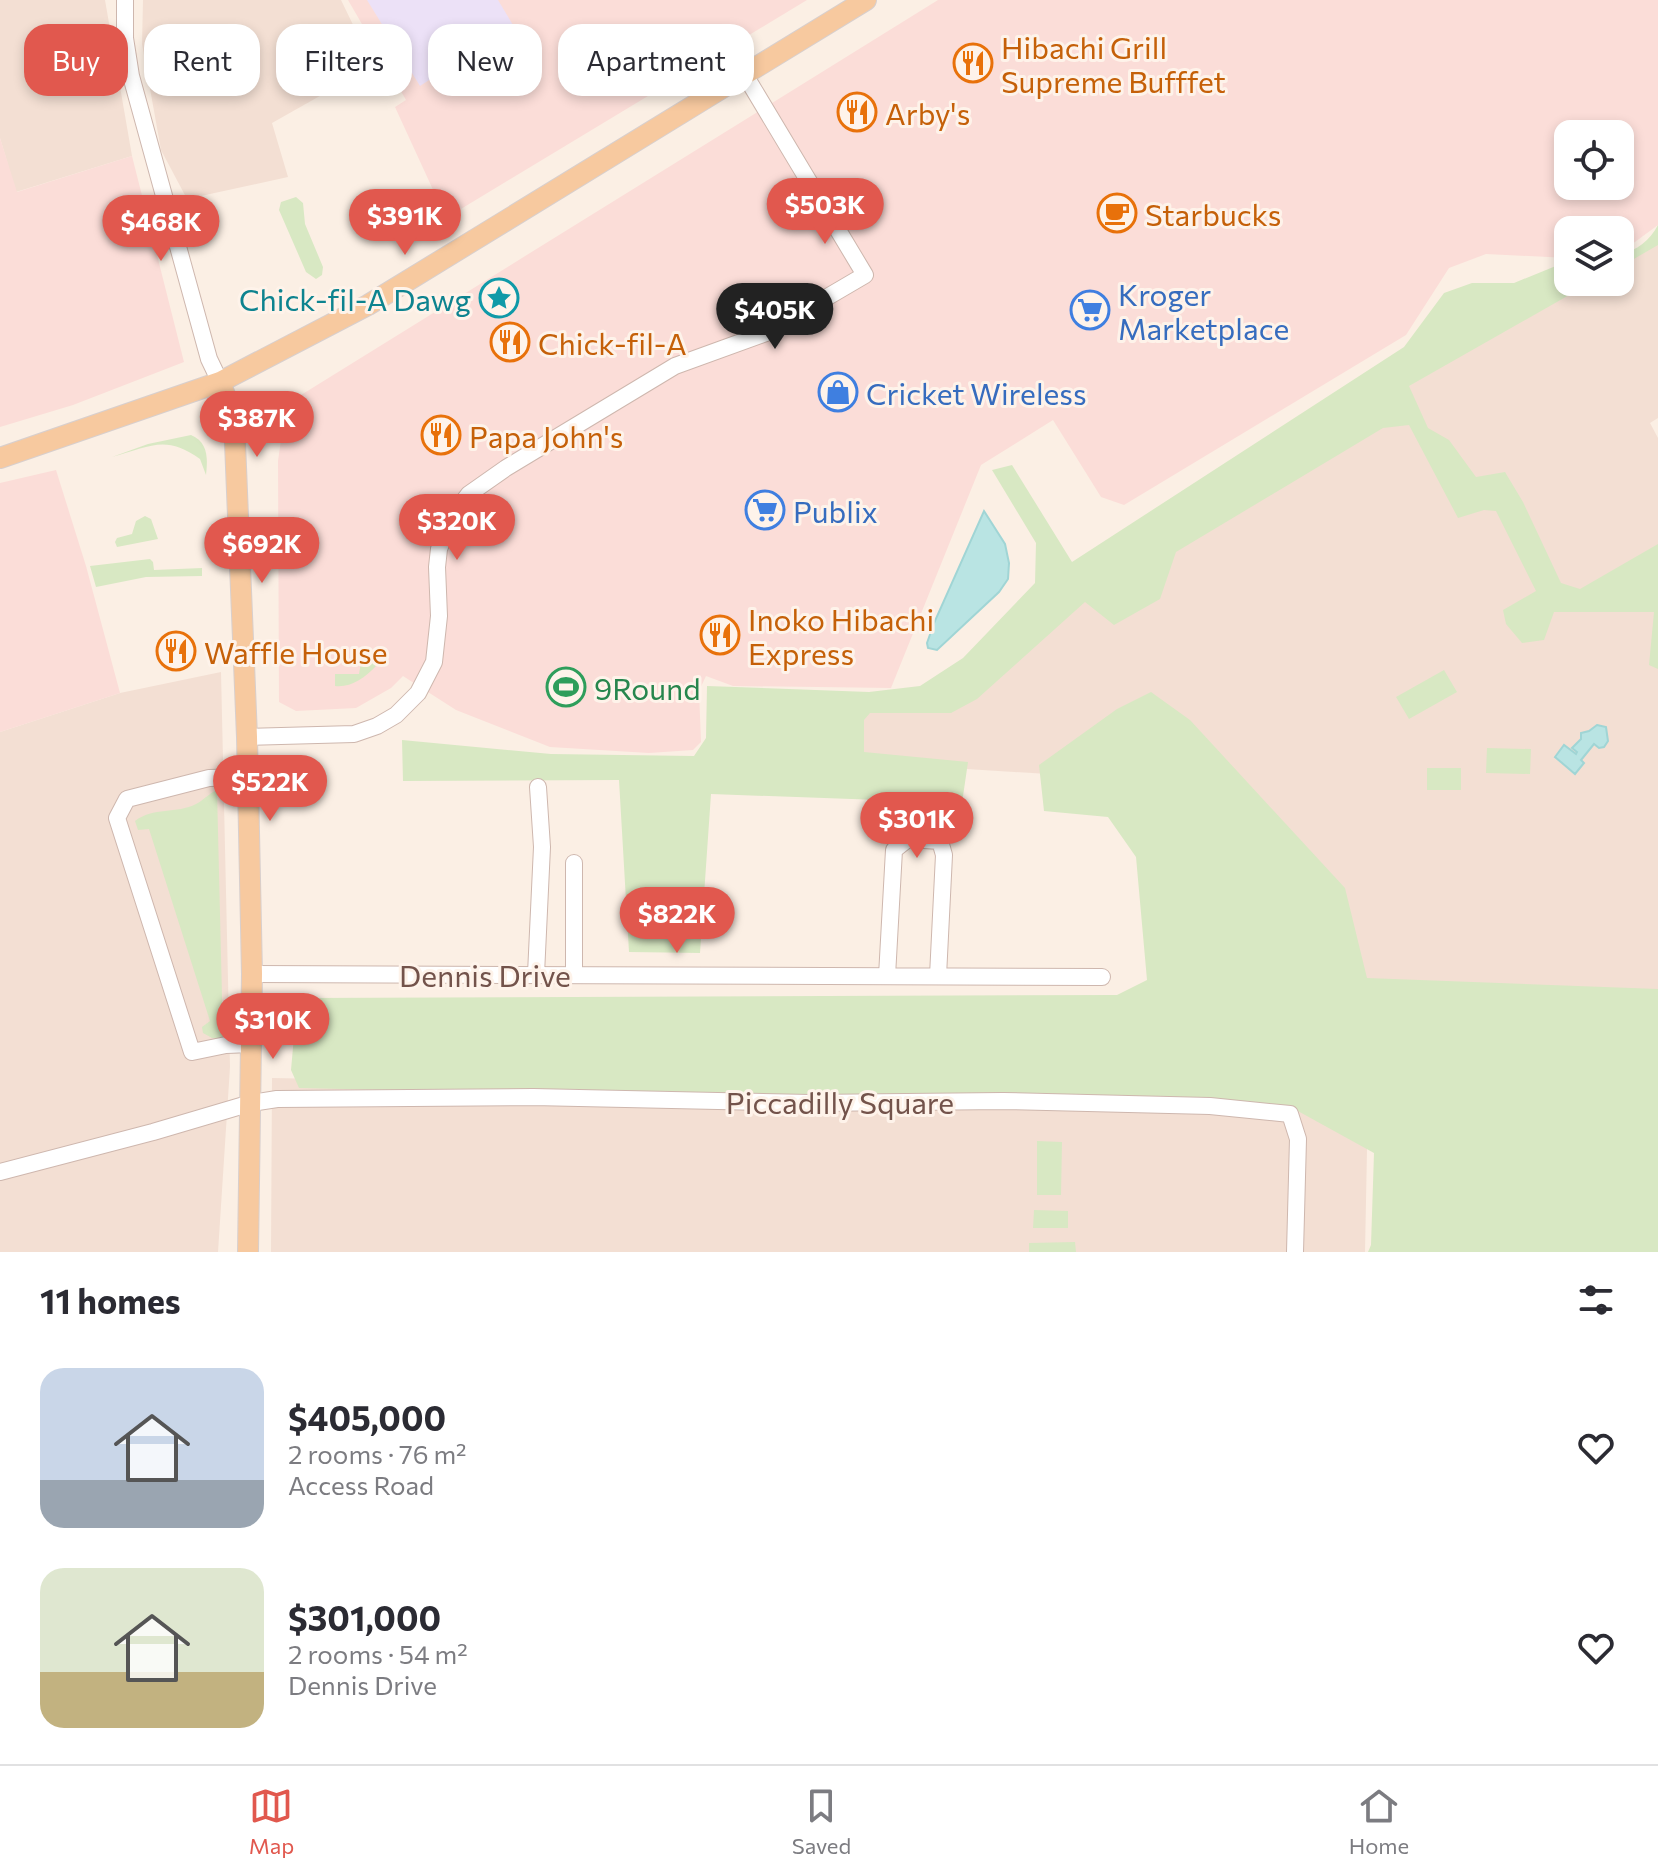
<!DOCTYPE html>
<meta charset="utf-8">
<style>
:root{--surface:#fff;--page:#f2f2f3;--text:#2b2b33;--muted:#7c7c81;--line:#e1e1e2;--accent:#e1584e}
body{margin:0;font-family:Commissioner,sans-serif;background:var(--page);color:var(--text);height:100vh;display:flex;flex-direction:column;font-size:30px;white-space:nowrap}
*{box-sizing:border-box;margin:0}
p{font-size:26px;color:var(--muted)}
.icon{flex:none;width:44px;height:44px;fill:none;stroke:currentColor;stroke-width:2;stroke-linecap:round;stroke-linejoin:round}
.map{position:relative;height:1252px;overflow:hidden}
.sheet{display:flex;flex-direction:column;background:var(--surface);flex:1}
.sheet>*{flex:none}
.hud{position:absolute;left:24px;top:24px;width:800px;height:72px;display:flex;gap:16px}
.tools{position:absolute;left:1554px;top:120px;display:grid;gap:16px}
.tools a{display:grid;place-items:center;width:80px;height:80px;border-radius:16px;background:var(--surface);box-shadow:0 4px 12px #0003;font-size:40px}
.price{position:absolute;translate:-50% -68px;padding:0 18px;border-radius:28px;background:var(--accent);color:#fff;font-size:26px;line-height:52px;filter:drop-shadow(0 2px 4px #0008)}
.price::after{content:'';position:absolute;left:50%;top:48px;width:24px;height:18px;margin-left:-12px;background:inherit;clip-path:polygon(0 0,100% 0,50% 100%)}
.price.on{background:#222;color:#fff}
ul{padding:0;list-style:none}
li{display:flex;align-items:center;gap:24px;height:200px;padding:0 40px}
li span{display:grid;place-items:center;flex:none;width:224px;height:160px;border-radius:24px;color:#555}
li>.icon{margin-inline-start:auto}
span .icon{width:96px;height:96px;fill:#fffc;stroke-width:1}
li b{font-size:34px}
h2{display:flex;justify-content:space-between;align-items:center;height:96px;padding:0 40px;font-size:34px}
.pill{padding:0 28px;border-radius:24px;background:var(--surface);box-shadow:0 4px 12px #0003;font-size:28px;line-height:72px}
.pill.on{background:var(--accent);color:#fff}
.dock{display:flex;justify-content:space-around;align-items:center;height:112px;border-top:2px solid var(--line);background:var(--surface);font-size:22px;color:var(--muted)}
.dock a{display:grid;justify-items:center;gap:4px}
.dock .on{color:var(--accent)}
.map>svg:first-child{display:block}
.residential{fill:#f3dfd3}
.commercial{fill:#fbddd8;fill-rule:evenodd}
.education{fill:#ece1f7}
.green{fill:#d8e8c3}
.water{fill:#b9e4e3;stroke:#a0d5d5;stroke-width:2}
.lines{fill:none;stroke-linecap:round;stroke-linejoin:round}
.minor-casing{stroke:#ceb7ae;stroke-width:18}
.major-casing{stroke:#d8cfcd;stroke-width:22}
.minor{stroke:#fff;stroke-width:16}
.major{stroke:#f7c99f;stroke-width:20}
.labels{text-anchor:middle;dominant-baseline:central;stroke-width:6;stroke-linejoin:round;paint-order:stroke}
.food-label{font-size:30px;fill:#c56008;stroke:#fef3ea;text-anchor:start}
.shop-label{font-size:30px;fill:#366cbe;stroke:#fef3ea;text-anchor:start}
.culture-label{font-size:30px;fill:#0d838f;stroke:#fef3ea;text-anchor:end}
.leisure-label{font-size:30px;fill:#27864d;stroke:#fef3ea;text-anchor:start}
.street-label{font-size:30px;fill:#73534b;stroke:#fef3ea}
</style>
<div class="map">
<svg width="1658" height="1252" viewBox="0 0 1658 1252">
<rect width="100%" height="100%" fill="#fbefe4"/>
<path class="residential" d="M 0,0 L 105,0 L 132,156 L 16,192 L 0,138 Z
M 143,0 L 341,0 L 373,66 L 272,123 L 288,177 L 187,199 L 161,150 L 142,44 Z
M 1658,237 L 1658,418 L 1650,423 L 1658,438 L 1658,994 L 1349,992 L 1343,908 L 1048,774 L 855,762 L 856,707 L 937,706 L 1074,591 L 1403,388 L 1582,282 L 1620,282 L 1620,260 Z
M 221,672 L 230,1067 L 218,1252 L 0,1252 L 0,732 L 120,693 Z
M 272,1078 L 1368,1099 L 1365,1252 L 271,1252 Z"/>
<path class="commercial" d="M 348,0 L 807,0 L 446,218 L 395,107 L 406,100 Z
M 938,0 L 1658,0 L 1658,225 L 1620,253 L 1620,230 L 1568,230 L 1568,258 L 1486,254 L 1449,268 L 1406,335 L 1124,505 L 1101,497 L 1053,420 L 981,465 L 891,688 L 733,686 L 706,676 L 699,691 L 701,742 L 693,750 L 649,753 L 550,747 L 456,710 L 403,676 L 391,688 L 356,708 L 296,711 L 279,702 L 278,461 L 285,412 L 301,395 ZM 1568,134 L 1620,134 L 1620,186 L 1568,186 Z
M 0,138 L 17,192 L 132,156 L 184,362 L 73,405 L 0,427 Z
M 56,470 L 86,566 L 120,693 L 0,732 L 0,483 Z"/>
<path class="education" d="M 367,0 L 498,0 L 513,25 L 420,86 Z"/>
<path class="green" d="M 296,197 L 303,203 L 305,224 L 323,267 L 322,275 L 316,279 L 306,272 L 279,210 L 281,202 Z
M 1658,225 L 1658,245 L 1620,267 L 1620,254 C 1637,251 1650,240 1658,225 Z
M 1568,261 L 1568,282 L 1592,282 L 1409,386 L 1428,428 L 1449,440 L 1476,477 L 1505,472 L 1523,502 L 1561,583 L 1580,589 L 1658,544 L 1658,669 L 1649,665 L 1654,612 L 1554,612 L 1544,640 L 1522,643 L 1506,624 L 1503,610 L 1536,591 L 1496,511 L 1484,510 L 1458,518 L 1409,425 L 1383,428 L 1176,552 L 1160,599 L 1114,625 L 1085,602 L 977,699 L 951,713 L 870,713 L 864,720 L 864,752 L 968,762 L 962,803 L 711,794 L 700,953 L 629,952 L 619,780 L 403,781 L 402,740 L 551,754 L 694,756 L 706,738 L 707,686 L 869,692 L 920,686 L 963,658 L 1035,583 L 1036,543 L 992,470 L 1012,465 L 1072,562 L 1404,347 L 1444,293 L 1472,283 L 1514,283 Z
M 191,435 C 208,442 208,458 206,475 L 200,459 C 165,434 150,447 112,457 L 148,444 Z
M 145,516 L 151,519 L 158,539 L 117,547 L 115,542 L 117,538 L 132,534 L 136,521 Z
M 150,559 L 153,562 L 154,570 L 202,568 L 202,576 L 146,577 L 96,587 L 90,566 Z
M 373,661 L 376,666 C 365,678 350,688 335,686 L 335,674 L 359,674 L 361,662 Z
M 1444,670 L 1457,692 L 1409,719 L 1396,697 Z
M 1151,692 L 1190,720 L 1345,888 L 1367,978 L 1658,989 L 1658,1252 L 1368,1252 L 1371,1245 L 1374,1153 L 1296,1110 L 299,1088 L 291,1070 L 296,1014 L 305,998 L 1117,995 L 1147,980 L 1136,857 L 1108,817 L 1044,811 L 1039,765 L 1117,709 Z
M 1487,748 L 1531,749 L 1530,774 L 1486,773 Z
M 1427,768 L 1461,768 L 1461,790 L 1427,790 Z
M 217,790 L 223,1038 L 212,1038 L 203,1033 L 202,1027 L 210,1021 L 149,829 L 138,830 L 135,821 C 153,807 177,814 196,804 C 204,800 208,794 217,790 Z
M 1037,1141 L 1062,1142 L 1061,1195 L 1037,1195 Z
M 1034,1210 L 1068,1211 L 1068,1228 L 1033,1228 Z
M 1075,1242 L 1076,1252 L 1029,1252 L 1029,1243 Z"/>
<path class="water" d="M 984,511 L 1005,544 L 1009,563 L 1008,579 L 999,592 L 937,650 L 928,648 L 927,643 L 934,623 Z
M 1597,725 L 1606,727 L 1608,741 L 1604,747 L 1599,748 L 1594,744 L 1581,760 L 1584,763 L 1575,774 L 1555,757 L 1564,745 L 1576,754 L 1577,752 L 1572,748 L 1581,739 L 1581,733 L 1589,731 Z"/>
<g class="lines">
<g class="minor-casing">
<path id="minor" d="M 125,0 L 125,38 L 131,76 L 209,359 L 220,382
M 247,737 L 354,734 L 377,726 L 396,715 L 418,693 L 434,662 L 439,616 L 437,567 L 439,549 L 452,516 L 469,494 L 506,468 L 675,366 L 766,333 L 865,275 L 745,75
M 246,777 L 209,778 L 127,799 L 117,818 L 192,1052 L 226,1045 L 251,1044
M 574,863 L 574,974
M 252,974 L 1102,977
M 536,974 L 542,847 L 538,787
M 887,976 L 894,850 L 908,839 L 940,841 L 944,855 L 938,976
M 0,1172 L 153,1132 L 251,1103 L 277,1099 L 533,1097 L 810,1103 L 1003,1101 L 1210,1106 L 1290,1114 L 1298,1139 L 1295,1252"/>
</g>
<g class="major-casing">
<path id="major" d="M 220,382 L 234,418 L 247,737 L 252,974 L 248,1252
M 0,458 L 220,382 L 368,305 L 866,0"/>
</g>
<use href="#minor" class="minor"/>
<use href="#major" class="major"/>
</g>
<defs>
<g id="restaurant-ring" transform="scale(2)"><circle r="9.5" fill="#fef3ea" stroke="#e8710a" stroke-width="1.5"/><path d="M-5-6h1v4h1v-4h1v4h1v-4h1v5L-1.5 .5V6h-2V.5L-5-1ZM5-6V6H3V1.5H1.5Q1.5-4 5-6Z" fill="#e8710a"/></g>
<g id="cafe-ring" transform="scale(2)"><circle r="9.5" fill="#fef3ea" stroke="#e8710a" stroke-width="1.5"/><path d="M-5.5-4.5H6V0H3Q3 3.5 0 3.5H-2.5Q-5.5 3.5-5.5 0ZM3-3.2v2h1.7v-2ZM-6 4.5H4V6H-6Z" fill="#e8710a"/></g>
<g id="sight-ring" transform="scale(2)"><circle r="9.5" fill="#fef3ea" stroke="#0f9aa8" stroke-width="1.5"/><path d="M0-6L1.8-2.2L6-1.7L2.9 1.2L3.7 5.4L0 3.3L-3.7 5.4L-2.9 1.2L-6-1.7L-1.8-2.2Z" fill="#0f9aa8"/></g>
<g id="supermarket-ring" transform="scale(2)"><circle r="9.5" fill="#fef3ea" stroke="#3f7fe0" stroke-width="1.5"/><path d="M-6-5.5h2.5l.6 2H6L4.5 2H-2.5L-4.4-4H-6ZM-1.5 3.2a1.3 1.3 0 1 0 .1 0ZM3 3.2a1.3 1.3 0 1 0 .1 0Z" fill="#3f7fe0"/></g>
<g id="shop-ring" transform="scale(2)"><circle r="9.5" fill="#fef3ea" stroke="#3f7fe0" stroke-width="1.5"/><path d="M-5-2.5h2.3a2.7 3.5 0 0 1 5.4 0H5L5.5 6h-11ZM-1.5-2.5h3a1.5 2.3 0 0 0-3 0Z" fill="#3f7fe0"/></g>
<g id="stadium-ring" transform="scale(2)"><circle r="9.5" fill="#fef3ea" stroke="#2e9e5b" stroke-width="1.5"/><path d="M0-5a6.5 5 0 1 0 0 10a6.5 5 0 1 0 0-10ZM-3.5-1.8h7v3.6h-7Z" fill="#2e9e5b"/></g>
</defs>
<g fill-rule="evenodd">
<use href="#restaurant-ring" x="973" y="63"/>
<use href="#restaurant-ring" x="857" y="112"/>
<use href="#cafe-ring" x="1117" y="213"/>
<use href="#sight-ring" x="499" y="298"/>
<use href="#supermarket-ring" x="1090" y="310"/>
<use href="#restaurant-ring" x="510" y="342"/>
<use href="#shop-ring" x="838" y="392"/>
<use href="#restaurant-ring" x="441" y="435"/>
<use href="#supermarket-ring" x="765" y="510"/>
<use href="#restaurant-ring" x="720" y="635"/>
<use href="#restaurant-ring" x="176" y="651"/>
<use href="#stadium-ring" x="566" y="687"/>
</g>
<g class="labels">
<g class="food-label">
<text x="1001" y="46">Hibachi Grill<tspan x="1001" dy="34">Supreme Bufffet</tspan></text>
<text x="885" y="112">Arby's</text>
<text x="1145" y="213">Starbucks</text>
<text x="538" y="342">Chick-fil-A</text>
<text x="469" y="435">Papa John's</text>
<text x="748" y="618">Inoko Hibachi<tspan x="748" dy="34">Express</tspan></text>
<text x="204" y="651">Waffle House</text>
</g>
<g class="shop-label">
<text x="1118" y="293">Kroger<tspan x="1118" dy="34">Marketplace</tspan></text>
<text x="866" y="392">Cricket Wireless</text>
<text x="793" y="510">Publix</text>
</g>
<g class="culture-label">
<text x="471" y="298">Chick-fil-A Dawg</text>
</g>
<g class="leisure-label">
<text x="594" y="687">9Round</text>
</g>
<g class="street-label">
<text x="485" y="974">Dennis Drive</text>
<text x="840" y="1101">Piccadilly Square</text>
</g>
</g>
</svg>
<div class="tools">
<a><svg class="icon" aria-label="locate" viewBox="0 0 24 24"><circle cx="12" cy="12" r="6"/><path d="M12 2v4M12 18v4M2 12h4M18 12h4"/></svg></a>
<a><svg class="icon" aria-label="layers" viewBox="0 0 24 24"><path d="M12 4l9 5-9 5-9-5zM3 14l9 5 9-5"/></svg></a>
</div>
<b class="price" style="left:825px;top:246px">$503K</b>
<b class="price" style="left:405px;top:257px">$391K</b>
<b class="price" style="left:161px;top:263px">$468K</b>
<b class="price on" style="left:775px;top:351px">$405K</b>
<b class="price" style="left:257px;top:459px">$387K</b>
<b class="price" style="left:457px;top:562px">$320K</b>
<b class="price" style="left:262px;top:585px">$692K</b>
<b class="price" style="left:270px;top:823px">$522K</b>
<b class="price" style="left:917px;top:860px">$301K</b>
<b class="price" style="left:677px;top:955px">$822K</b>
<b class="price" style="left:273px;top:1061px">$310K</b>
<div class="hud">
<a class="pill on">Buy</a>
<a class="pill">Rent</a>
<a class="pill">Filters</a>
<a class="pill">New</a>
<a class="pill">Apartment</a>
</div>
</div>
<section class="sheet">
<h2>11 homes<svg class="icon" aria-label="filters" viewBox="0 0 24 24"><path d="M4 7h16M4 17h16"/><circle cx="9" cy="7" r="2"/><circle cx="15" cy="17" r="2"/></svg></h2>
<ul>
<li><span style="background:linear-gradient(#c9d6e8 70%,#9aa5b1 0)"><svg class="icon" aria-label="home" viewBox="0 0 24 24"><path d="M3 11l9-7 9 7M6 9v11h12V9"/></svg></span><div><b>$405,000</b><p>2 rooms · 76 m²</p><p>Access Road</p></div><svg class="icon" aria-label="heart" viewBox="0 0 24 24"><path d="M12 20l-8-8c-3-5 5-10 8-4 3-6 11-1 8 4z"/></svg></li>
<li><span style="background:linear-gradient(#dfe7d0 65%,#c2b280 0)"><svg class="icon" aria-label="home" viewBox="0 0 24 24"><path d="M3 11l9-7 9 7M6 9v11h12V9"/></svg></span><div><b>$301,000</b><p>2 rooms · 54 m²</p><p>Dennis Drive</p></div><svg class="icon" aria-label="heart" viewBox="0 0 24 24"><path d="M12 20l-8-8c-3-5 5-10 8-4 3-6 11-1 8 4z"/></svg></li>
</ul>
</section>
<nav class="dock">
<a class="on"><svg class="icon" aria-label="map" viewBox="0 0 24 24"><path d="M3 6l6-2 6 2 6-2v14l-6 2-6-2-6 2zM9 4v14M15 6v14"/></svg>Map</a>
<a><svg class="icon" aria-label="saved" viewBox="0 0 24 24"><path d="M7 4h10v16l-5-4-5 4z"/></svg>Saved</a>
<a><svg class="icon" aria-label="home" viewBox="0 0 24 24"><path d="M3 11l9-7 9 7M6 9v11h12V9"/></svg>Home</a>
</nav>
